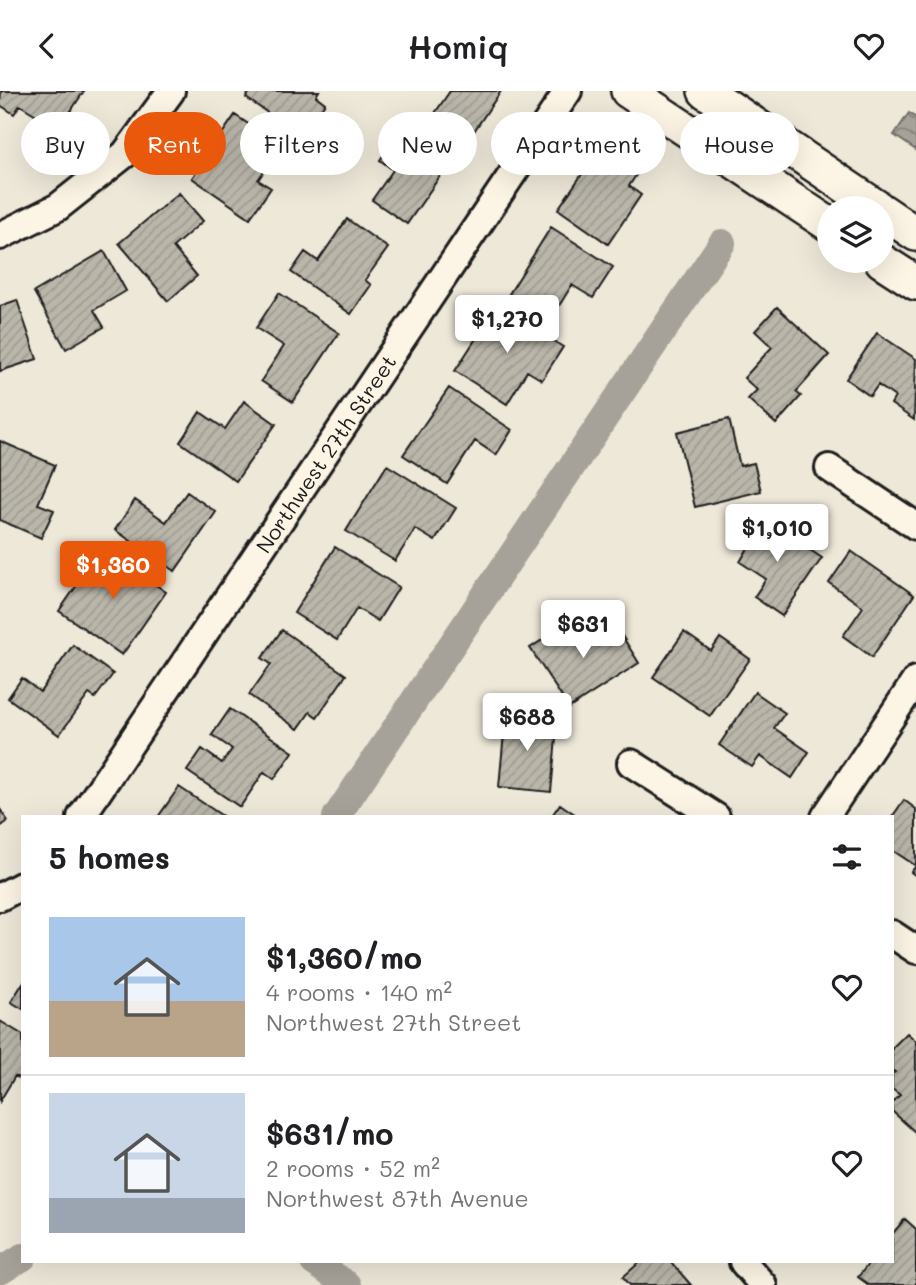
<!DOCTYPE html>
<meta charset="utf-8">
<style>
:root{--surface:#fff;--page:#f2f2f2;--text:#202124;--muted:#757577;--line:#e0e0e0;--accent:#ea580c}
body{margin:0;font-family:Mali,sans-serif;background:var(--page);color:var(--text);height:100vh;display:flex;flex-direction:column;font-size:26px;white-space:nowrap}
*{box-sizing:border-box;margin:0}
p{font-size:23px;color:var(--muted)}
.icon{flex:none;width:38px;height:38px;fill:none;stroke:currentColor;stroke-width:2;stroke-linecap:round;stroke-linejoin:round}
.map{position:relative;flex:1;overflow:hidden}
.panel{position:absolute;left:21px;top:724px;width:873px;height:448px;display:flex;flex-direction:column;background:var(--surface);border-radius:0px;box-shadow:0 7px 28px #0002}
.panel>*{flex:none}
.guide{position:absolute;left:21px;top:21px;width:875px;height:63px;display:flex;gap:14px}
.buttons{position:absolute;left:817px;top:105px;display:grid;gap:14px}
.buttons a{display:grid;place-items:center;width:77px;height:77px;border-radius:50%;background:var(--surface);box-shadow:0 7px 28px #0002;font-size:35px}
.price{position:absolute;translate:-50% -60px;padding:0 16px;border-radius:7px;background:#fff;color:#222;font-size:23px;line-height:46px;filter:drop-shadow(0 2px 4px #0008)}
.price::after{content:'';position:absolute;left:50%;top:42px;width:21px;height:16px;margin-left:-10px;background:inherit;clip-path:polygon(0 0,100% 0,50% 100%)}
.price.active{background:var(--accent);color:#fff}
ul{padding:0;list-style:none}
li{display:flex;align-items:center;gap:21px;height:175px;padding:0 28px}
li+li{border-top:2px solid var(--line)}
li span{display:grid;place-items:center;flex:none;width:196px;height:140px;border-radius:0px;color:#555}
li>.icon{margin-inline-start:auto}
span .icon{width:84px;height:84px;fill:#fffc;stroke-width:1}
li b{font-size:30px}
h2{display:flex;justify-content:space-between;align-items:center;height:84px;padding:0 28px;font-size:30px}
.chip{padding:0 24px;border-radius:32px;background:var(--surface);box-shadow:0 7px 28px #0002;font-size:24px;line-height:63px}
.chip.active{background:var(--accent);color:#fff}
header{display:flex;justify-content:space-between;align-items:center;height:91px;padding:0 28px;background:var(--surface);font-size:32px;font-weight:600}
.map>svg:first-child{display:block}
.water{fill:url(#water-waves);stroke:#6f6c67;stroke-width:2}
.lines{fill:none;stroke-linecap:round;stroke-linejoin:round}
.canal{stroke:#a7a299;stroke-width:28}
.building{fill:url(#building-hatch);stroke:#1c1c1c;stroke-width:2}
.minor-casing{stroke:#1c1c1c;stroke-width:32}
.tertiary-casing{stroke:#1c1c1c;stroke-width:38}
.minor{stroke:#fcf5e5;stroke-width:26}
.tertiary{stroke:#fcf5e5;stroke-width:33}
.labels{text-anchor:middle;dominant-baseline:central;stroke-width:5;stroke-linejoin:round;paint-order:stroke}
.street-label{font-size:21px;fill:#1c1c1c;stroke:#fcf5e5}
</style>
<header><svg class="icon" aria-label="back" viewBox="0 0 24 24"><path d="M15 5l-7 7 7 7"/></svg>Homiq<svg class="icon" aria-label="heart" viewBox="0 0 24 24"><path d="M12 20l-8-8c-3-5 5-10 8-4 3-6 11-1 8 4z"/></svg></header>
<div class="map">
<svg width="916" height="1194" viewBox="0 0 916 1194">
<defs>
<pattern id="water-waves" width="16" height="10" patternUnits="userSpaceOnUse" patternTransform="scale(1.75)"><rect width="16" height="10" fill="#a7a299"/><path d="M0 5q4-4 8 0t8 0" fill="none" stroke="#87837c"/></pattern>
<pattern id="building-hatch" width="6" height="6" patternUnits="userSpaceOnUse" patternTransform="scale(1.75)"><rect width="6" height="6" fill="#bab6aa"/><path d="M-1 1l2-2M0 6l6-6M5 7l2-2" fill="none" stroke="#9f9c92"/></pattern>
</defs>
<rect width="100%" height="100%" fill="#eee8d9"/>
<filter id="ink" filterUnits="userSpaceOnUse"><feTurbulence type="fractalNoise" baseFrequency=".0143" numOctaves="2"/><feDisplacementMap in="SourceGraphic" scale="14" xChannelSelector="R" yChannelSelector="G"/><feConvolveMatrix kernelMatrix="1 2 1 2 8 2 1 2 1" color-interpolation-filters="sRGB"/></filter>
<g filter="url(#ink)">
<path class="water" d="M 909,22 L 916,27 L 916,59 L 894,44 Z"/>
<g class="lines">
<path class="canal" d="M 336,726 L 722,152
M 314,1171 L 347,1194
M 0,1180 L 23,1166"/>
</g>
<path class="building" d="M 1,0 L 84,0 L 59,38 L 20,14 L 14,23 L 0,14 Z
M 250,0 L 319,0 L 316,5 L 325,12 L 302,45 L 246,7 Z
M 450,0 L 501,0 L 466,52 L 431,28 Z
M 235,24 L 281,55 L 258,89 L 271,97 L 250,127 L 192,87 Z
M 401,39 L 449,72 L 407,133 L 372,109 L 393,79 L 380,69 Z
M 605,50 L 642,75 L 629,95 L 641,104 L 608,153 L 558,118 Z
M 179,102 L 203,130 L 173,156 L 197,185 L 168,210 L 119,152 Z
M 347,128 L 388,157 L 365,189 L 371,194 L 351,223 L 291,181 L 305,161 L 318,170 Z
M 551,136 L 613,176 L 593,207 L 572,194 L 550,229 L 509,203 Z
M 104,160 L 126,200 L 94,219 L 104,236 L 66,258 L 34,201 Z
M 279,202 L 339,242 L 293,311 L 261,290 L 284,255 L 256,237 Z
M 17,209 L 37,268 L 0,280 L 0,215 Z
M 497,215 L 563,256 L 542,289 L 527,280 L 507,313 L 455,280 Z
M 777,216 L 829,264 L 796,301 L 801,305 L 776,333 L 748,308 L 757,299 L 744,287 L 772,256 L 755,240 Z
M 877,242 L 916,268 L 914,329 L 891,313 L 895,306 L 878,294 L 870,305 L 846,288 Z
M 449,297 L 512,339 L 496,364 L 475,350 L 447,393 L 403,364 Z
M 244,310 L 276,333 L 236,390 L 180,351 L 200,321 L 225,338 Z
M 729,328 L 740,375 L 754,372 L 761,400 L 695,416 L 677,341 Z
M 0,350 L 55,374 L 38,413 L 54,419 L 41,447 L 0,429 Z
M 387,374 L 456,417 L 435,450 L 415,438 L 395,470 L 346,440 Z
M 187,401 L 216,421 L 175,480 L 115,439 L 135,409 L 166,431 Z
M 758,424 L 822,467 L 782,525 L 754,506 L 766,488 L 740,471 L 748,457 L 740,451 Z
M 335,456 L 399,496 L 378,530 L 357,517 L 337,549 L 294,522 Z
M 103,457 L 166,501 L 122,564 L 59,520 Z
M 851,460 L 914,504 L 872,566 L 843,545 L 863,516 L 829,492 Z
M 577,526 L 592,549 L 615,534 L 639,572 L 569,617 L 530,557 Z
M 282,539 L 346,584 L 317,626 L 310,621 L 298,638 L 249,604 L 271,573 L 262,567 Z
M 684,541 L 711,560 L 720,547 L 750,568 L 710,625 L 653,586 Z
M 73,554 L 113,583 L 95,607 L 89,603 L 59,644 L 8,607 L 22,587 L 40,601 Z
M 755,601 L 785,622 L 774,637 L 809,661 L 792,687 L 760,665 L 752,676 L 719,654 Z
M 230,618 L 293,661 L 274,688 L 264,681 L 240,716 L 187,680 L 202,658 L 222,672 L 232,658 L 212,644 Z
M 506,620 L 546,624 L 543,646 L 556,647 L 551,701 L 499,696 Z
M 179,696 L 224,726 L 158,726 Z
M 904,709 L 916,718 L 916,785 L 911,781 L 916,775 L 892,759 L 892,726 Z
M 560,713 L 579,726 L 551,726 Z
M 0,718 L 8,730 L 0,736 Z
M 23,892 L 23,918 L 11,911 Z
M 0,930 L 23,944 L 23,990 L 15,985 L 0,1010 Z
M 907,942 L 916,950 L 916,1042 L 892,1020 L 892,1011 L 900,1004 L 892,998 L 892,983 L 895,981 L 892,979 L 892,957 Z
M 905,1128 L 916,1138 L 916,1194 L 869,1194 L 858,1186 L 870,1171 L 892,1171 L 892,1143 Z
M 640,1171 L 671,1171 L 691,1194 L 630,1194 L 623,1186 Z"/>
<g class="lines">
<g class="minor-casing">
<g id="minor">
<path d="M 0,145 L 58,116 L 125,63 L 171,0"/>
<path d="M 829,377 L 916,435"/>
<path d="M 631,672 L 716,726"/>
<path id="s1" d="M 81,726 L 568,0"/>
<path d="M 825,726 L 916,589"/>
<path d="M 0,806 L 23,794"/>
<path d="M 892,843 L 916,859"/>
<path d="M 743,1171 L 763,1194"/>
</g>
</g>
<g class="tertiary-casing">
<path id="tertiary" d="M 628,0 L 830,134
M 705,0 L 878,117
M 882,120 L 916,143
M 882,170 L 916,192"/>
</g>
<use href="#minor" class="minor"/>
<use href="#tertiary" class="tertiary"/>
</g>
</g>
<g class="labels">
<g class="street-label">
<text stroke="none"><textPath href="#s1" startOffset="438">Northwest 27th Street</textPath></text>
</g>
</g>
</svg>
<div class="buttons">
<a><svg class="icon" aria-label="layers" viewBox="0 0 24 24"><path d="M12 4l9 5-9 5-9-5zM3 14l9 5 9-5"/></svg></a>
</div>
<b class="price" style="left:507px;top:264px">$1,270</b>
<b class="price" style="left:777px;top:473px">$1,010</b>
<b class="price active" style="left:113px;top:510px">$1,360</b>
<b class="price" style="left:583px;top:569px">$631</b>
<b class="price" style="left:527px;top:662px">$688</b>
<div class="guide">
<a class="chip">Buy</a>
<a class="chip active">Rent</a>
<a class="chip">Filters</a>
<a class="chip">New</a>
<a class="chip">Apartment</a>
<a class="chip">House</a>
</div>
<section class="panel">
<h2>5 homes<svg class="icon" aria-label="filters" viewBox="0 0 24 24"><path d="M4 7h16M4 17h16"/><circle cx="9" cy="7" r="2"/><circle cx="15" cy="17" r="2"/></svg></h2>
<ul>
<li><span style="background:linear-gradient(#a9c7e8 60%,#b9a48a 0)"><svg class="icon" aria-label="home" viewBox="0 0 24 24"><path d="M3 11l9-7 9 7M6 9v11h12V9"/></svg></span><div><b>$1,360/mo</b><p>4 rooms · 140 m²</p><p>Northwest 27th Street</p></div><svg class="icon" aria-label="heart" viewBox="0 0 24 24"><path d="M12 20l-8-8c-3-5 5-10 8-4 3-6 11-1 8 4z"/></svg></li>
<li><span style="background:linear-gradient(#c9d6e8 75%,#9aa5b1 0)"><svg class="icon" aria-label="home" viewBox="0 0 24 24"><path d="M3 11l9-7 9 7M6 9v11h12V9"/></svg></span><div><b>$631/mo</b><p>2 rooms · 52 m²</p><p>Northwest 87th Avenue</p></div><svg class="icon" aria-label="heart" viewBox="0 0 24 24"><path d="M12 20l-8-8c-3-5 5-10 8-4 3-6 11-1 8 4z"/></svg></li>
</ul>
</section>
</div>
